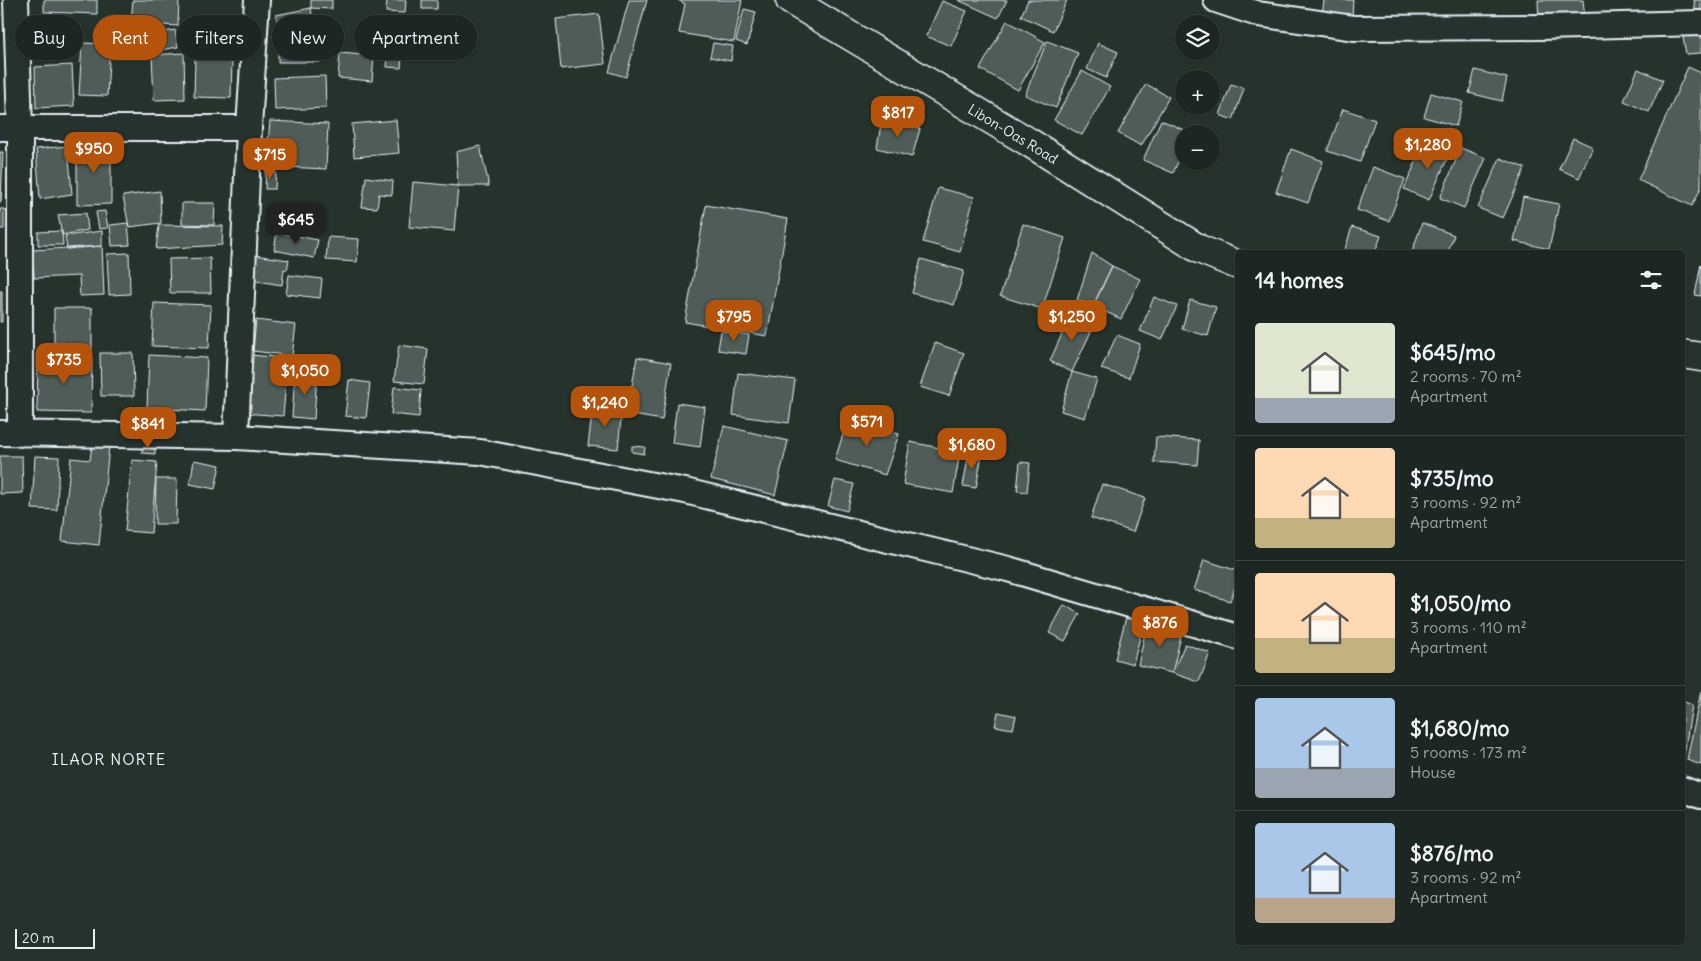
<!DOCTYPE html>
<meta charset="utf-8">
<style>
:root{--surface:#1c2622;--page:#252e2a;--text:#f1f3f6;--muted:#a0a5a5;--line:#3a4340;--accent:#b45309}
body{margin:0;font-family:Delius,sans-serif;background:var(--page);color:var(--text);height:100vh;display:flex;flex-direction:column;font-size:19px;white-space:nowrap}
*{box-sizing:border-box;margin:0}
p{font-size:16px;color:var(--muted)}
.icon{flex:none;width:28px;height:28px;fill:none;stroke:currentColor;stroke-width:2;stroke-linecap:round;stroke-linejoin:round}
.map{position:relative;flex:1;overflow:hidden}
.panel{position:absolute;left:1235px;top:250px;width:450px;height:695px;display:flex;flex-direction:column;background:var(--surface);border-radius:5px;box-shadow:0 1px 4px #0004,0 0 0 1px var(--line)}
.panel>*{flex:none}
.guide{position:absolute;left:15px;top:15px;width:475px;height:45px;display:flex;gap:10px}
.buttons{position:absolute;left:1175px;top:15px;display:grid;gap:10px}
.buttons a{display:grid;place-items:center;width:45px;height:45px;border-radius:50%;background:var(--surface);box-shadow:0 1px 4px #0004,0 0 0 1px var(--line);font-size:25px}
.scale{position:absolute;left:15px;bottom:12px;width:80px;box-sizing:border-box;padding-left:5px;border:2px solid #e8f1f8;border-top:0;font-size:14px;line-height:18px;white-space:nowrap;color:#e8f1f8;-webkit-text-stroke:4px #26332d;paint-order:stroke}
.price{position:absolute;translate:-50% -42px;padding:0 11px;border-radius:10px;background:var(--accent);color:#fff;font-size:16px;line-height:32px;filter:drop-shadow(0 1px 2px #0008)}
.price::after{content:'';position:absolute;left:50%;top:30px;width:15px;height:11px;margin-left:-8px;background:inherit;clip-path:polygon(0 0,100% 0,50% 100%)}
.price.active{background:#222;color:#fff}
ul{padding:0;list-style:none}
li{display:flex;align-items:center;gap:15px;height:125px;padding:0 20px}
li+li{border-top:1px solid var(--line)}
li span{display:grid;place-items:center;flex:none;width:140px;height:100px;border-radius:5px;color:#555}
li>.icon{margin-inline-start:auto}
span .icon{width:60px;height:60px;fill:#fffc;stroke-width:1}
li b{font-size:21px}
h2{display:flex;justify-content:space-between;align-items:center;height:60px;padding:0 20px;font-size:21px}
.tag{padding:0 18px;border-radius:22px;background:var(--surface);box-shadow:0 1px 4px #0004,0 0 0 1px var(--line);font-size:18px;line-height:45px}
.tag.active{background:var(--accent);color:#fff}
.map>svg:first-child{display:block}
.building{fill:#505c59;stroke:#e8f1f8}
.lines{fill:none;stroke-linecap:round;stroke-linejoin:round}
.minor-casing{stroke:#e8f1f8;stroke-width:28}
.secondary-casing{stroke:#e8f1f8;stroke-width:31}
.minor{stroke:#26332d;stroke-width:24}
.secondary{stroke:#26332d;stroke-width:28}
.labels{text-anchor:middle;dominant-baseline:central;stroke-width:5;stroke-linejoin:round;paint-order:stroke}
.street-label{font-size:14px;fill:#e8f1f8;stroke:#26332d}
.quarter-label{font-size:16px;letter-spacing:1px;fill:#e8f1f8;stroke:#26332d}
</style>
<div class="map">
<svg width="1701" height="961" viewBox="0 0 1701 961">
<rect width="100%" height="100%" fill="#26332d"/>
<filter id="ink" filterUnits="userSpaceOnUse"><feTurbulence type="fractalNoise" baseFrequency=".02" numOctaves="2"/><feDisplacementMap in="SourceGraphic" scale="10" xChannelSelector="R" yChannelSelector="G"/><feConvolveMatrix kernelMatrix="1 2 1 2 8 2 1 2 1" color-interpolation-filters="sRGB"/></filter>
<g filter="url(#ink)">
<path class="building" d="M 44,0 L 97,0 L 97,14 L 44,12 Z
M 133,0 L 179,0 L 178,26 L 131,23 Z
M 311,0 L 332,0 L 332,9 L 311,8 Z
M 387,0 L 406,0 L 405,13 L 386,12 Z
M 422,0 L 437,0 L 437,9 L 422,9 Z
M 629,0 L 647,0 L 626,77 L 609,72 Z
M 678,0 L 742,0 L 734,42 L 679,33 L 685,4 Z
M 958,0 L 1007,0 L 998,18 Z
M 1028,0 L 1067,0 L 1053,31 L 1021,16 Z
M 1324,0 L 1353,0 L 1352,17 L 1322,15 Z
M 1538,0 L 1583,0 L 1585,19 L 1539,23 Z
M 1694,0 L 1701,0 L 1701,16 L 1696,16 Z
M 942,1 L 967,11 L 951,46 L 926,36 Z
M 311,8 L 314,31 L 280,37 L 276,15 Z
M 744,9 L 756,12 L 747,45 L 736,41 Z
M 599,14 L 605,64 L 561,69 L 556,19 Z
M 1007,21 L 1045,42 L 1018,90 L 980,69 Z
M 232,28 L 235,51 L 217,53 L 215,31 Z
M 206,29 L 210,52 L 191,56 L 189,46 L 186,47 L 183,33 Z
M 1701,29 L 1701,53 L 1686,54 L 1682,32 Z
M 175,30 L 178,47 L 137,54 L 134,37 Z
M 72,34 L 73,57 L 37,59 L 36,36 Z
M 1047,41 L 1078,53 L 1056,108 L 1025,95 Z
M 82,43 L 110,44 L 107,96 L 79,95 Z
M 713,43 L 733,46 L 731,61 L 710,57 Z
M 1098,43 L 1118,52 L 1106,78 L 1087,69 Z
M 278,46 L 320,46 L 320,62 L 278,62 Z
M 184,53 L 185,99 L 154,100 L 152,55 Z
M 340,53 L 374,56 L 372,81 L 338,78 Z
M 388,54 L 402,55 L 401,68 L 387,67 Z
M 195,58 L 232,59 L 231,98 L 194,97 Z
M 72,65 L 74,106 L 36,108 L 35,67 Z
M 1688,67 L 1701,73 L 1701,188 L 1692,206 L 1638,180 Z
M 1638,69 L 1663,80 L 1649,112 L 1624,101 Z
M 1475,70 L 1507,78 L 1502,101 L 1469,93 Z
M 1082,71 L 1110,87 L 1082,135 L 1054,120 Z
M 325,76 L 326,108 L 275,110 L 274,78 Z
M 1146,84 L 1169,97 L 1141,146 L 1118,133 Z
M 1231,84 L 1244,88 L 1233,120 L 1220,115 Z
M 1431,93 L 1463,102 L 1456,126 L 1424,117 Z
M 1343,109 L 1375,120 L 1360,162 L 1327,151 Z
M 882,118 L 920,129 L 912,157 L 877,148 Z
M 396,120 L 399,153 L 354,157 L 352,124 Z
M 1161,120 L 1191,133 L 1184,134 L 1184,149 L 1173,173 L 1143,160 Z
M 270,121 L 328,124 L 326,169 L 266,166 Z
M 1573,138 L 1593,147 L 1579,178 L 1559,169 Z
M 1426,139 L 1451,150 L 1429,200 L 1404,189 Z
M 77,143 L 111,143 L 111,204 L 77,205 Z
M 68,146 L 72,194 L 40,199 L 36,149 Z
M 480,146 L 489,186 L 458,186 L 456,152 Z
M 1461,148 L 1486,158 L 1464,208 L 1440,198 Z
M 1291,149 L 1323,161 L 1308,203 L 1276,192 Z
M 0,152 L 3,152 L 1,202 L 0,202 Z
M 1500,158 L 1525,168 L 1503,218 L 1478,208 Z
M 1373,167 L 1405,179 L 1389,221 L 1357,210 Z
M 266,171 L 276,172 L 275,189 L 265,189 Z
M 366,177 L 393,181 L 392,195 L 379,194 L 377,208 L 362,207 Z
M 413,182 L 458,186 L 454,231 L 409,227 Z
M 938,188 L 974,197 L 960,252 L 923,242 Z
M 160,191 L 161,223 L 129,227 L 123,196 Z
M 1523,197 L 1559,204 L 1549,249 L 1514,241 Z
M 182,203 L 215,203 L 214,225 L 182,224 Z
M 706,205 L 788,219 L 767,336 L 685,322 Z
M 273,208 L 287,208 L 287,222 L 273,221 Z
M 0,209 L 4,209 L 4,229 L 0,229 Z
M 105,211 L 108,228 L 99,229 L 96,212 Z
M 86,213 L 88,230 L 62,235 L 58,215 Z
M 128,223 L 130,245 L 112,246 L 110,225 Z
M 1422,223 L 1454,235 L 1448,252 L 1412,252 Z
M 1023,224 L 1065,238 L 1042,309 L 1000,296 Z
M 159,225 L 223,226 L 222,245 L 156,249 Z
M 1352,227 L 1381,236 L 1375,252 L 1344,252 Z
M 62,231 L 63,245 L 38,245 L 38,232 Z
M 102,231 L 102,246 L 67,249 L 65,236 Z
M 277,232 L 318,240 L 314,258 L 274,250 Z
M 328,237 L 359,239 L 357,262 L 326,260 Z
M 102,246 L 104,295 L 80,296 L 79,276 L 34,278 L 33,250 Z
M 129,253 L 130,294 L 109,295 L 107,254 Z
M 1092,253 L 1112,266 L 1093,306 L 1077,300 Z
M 254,255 L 289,260 L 287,270 L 284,269 L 282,285 L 251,280 Z
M 210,258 L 211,293 L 170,293 L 169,259 Z
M 921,259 L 964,271 L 954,305 L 912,293 Z
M 1701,264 L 1701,296 L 1695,295 Z
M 1112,266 L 1140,279 L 1121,319 L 1093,306 Z
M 289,275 L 322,279 L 320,298 L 286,294 Z
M 0,291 L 2,291 L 2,322 L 0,322 Z
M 1154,297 L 1177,306 L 1162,340 L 1140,331 Z
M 1190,300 L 1216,307 L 1208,336 L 1182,329 Z
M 154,303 L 211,305 L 209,348 L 152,346 Z
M 54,308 L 92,308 L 92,350 L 65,350 L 65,343 L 54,343 Z
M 1072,311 L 1095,323 L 1072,372 L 1050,361 Z
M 256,320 L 296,325 L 292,356 L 253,351 Z
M 721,331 L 749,335 L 746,354 L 718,350 Z
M 1117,335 L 1140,344 L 1129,378 L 1101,369 Z
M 935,343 L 964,353 L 949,396 L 920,387 Z
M 399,345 L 428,349 L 424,384 L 394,381 Z
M 100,353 L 133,353 L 134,396 L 101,396 Z
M 149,355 L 207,358 L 205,411 L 147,408 Z
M 249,355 L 288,358 L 283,416 L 244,413 Z
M 38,357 L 92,358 L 91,413 L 37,412 Z
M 637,357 L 671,363 L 662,420 L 627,414 Z
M 1072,372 L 1097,379 L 1085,418 L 1061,411 Z
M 295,373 L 317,374 L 314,419 L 292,417 Z
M 738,373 L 795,380 L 789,423 L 733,415 Z
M 349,380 L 370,383 L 366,418 L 345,416 Z
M 394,387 L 421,390 L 419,417 L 391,414 Z
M 677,403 L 705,407 L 700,447 L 672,443 Z
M 593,406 L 622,409 L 618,449 L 588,446 Z
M 848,418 L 899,434 L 885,475 L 835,460 Z
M 724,426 L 788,441 L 775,495 L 711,479 Z
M 1156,437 L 1199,440 L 1197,465 L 1154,462 Z
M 910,442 L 960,452 L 953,493 L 903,484 Z
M 142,445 L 155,446 L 155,454 L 142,453 Z
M 92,446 L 109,447 L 99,545 L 62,541 L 71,458 L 90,460 Z
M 632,446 L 645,447 L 644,454 L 632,452 Z
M 969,452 L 982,454 L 976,488 L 963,486 Z
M 0,456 L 22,456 L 23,493 L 0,494 Z
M 35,456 L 59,457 L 57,510 L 32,509 Z
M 132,460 L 157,462 L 151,533 L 125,531 Z
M 194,460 L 220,465 L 215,489 L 190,484 Z
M 1020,462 L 1030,463 L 1027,492 L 1017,491 Z
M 156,479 L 177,479 L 176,524 L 155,524 Z
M 835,480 L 854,484 L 847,511 L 828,506 Z
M 1102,484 L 1145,498 L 1133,532 L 1091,518 Z
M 1204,560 L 1238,571 L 1238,579 L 1230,601 L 1194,590 Z
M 1064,605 L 1080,614 L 1065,641 L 1049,633 Z
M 1126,617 L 1144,622 L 1133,664 L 1115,659 Z
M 1147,624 L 1182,632 L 1172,673 L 1138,665 Z
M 1185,644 L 1210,653 L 1199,682 L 1172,673 Z
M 1701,691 L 1701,765 L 1687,760 Z
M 1682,701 L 1692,705 L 1683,762 L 1682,762 Z
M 998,712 L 1016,716 L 1013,729 L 995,726 Z"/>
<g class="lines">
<g class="minor-casing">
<path id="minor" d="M 16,0 L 20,128 L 20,434
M 1216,0 L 1258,14 L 1354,28 L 1542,27 L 1701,23
M 0,128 L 249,128
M 0,433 L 236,437 L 480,452 L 685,491 L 1008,569 L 1238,637
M 236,437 L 249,128 L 257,0
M 1682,789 L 1701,796"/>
</g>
<g class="secondary-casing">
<path id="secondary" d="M 790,0 L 1027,141 L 1199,249 L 1238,265
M 1682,354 L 1701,357"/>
</g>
<use href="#minor" class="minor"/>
<use href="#secondary" class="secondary"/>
</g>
</g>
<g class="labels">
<g class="street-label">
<text transform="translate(1013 134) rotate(31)">Libon-Oas Road</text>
</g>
<g class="quarter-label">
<text x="109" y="759">ILAOR NORTE</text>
</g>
</g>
</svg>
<div class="buttons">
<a><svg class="icon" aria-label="layers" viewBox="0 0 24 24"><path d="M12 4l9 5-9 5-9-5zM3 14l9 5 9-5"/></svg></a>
<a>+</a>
<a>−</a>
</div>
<div class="scale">20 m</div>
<b class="price" style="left:898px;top:138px">$817</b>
<b class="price" style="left:1428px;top:170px">$1,280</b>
<b class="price" style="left:94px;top:174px">$950</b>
<b class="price" style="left:270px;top:180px">$715</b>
<b class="price active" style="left:296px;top:245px">$645</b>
<b class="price" style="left:734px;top:342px">$795</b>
<b class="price" style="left:1072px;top:342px">$1,250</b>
<b class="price" style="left:64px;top:385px">$735</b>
<b class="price" style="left:305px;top:396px">$1,050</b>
<b class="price" style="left:605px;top:428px">$1,240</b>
<b class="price" style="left:867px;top:447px">$571</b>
<b class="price" style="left:148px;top:449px">$841</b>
<b class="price" style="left:972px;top:470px">$1,680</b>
<b class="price" style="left:1160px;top:648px">$876</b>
<div class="guide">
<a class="tag">Buy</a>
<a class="tag active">Rent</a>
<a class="tag">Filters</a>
<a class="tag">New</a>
<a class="tag">Apartment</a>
</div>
<section class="panel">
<h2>14 homes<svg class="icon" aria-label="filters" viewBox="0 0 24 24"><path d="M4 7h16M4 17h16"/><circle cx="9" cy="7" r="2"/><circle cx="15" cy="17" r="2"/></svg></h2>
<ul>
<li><span style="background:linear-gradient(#dfe7d0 75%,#9aa5b1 0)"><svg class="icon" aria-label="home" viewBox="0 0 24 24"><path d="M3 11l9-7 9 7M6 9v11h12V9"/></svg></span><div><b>$645/mo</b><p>2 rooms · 70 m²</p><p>Apartment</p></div></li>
<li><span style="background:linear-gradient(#ffd9b3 70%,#c2b280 0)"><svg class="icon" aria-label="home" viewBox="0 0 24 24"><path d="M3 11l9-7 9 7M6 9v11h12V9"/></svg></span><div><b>$735/mo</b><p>3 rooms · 92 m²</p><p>Apartment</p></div></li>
<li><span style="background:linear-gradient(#ffd9b3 65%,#c2b280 0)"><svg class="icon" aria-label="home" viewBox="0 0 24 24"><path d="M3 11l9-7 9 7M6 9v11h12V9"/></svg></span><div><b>$1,050/mo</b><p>3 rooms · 110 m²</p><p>Apartment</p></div></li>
<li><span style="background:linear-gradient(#a9c7e8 70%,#9aa5b1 0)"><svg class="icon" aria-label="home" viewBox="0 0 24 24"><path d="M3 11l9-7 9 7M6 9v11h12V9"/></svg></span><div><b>$1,680/mo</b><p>5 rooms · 173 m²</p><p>House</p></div></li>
<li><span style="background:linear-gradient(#a9c7e8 75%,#b9a48a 0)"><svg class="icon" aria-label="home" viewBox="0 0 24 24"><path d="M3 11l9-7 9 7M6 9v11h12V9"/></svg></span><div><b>$876/mo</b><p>3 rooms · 92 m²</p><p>Apartment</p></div></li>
</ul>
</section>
</div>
